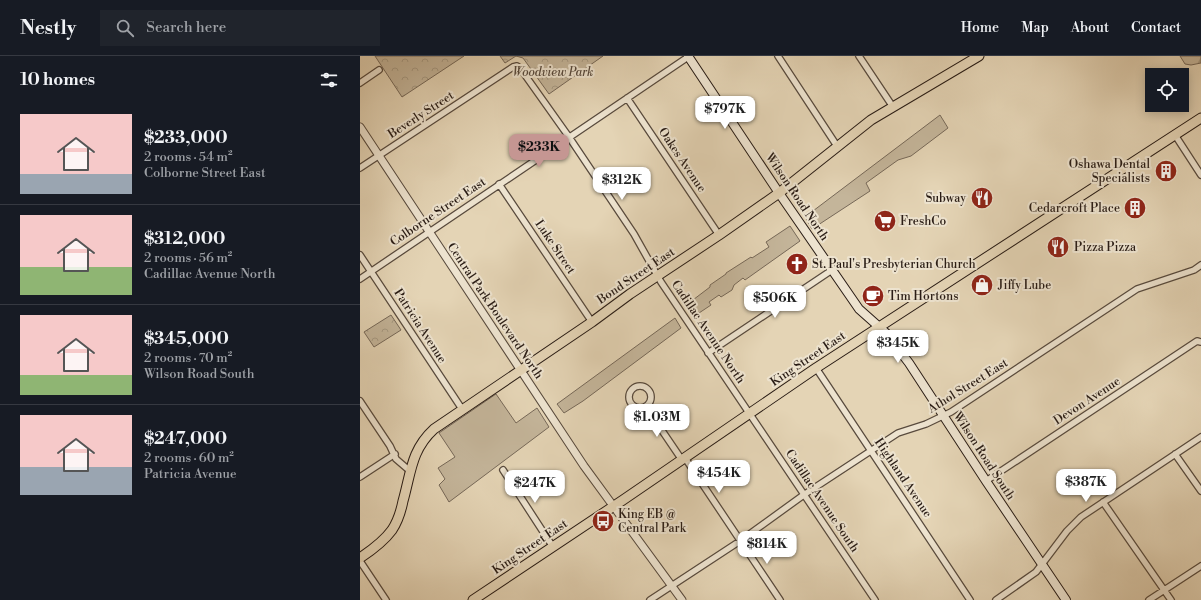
<!DOCTYPE html>
<meta charset="utf-8">
<style>
:root{--surface:#171b24;--page:#20242c;--text:#f1f3f6;--muted:#9ea1a6;--line:#363941;--accent:#c59692}
body{margin:0;font-family:"Libre Bodoni",serif;background:var(--page);color:var(--text);height:100vh;display:flex;flex-direction:column;font-size:15px;white-space:nowrap}
*{box-sizing:border-box;margin:0}
p{font-size:13px;color:var(--muted)}
.icon{flex:none;width:22px;height:22px;fill:none;stroke:currentColor;stroke-width:2;stroke-linecap:round;stroke-linejoin:round}
.map{position:relative;flex:1;overflow:hidden}
.sheet{display:flex;flex-direction:column;background:var(--surface);width:360px}
.sheet>*{flex:none}
.fabs{position:absolute;left:785px;top:12px;display:grid;gap:8px}
.fabs a{display:grid;place-items:center;width:44px;height:44px;border-radius:0px;background:var(--surface);box-shadow:0 2px 10px #0003;font-size:20px}
.price{position:absolute;translate:-50% -34px;padding:0 9px;border-radius:8px;background:#fff;color:#222;font-size:13px;line-height:26px;filter:drop-shadow(0 1px 2px #0008)}
.price::after{content:'';position:absolute;left:50%;top:24px;width:12px;height:9px;margin-left:-6px;background:inherit;clip-path:polygon(0 0,100% 0,50% 100%)}
.price.current{background:var(--accent);color:#111}
ul{padding:0;list-style:none}
li{display:flex;align-items:center;gap:12px;height:100px;padding:0 20px}
li+li{border-top:1px solid var(--line)}
li span{display:grid;place-items:center;flex:none;width:112px;height:80px;border-radius:0px;color:#555}
li>.icon{margin-inline-start:auto}
span .icon{width:48px;height:48px;fill:#fffc;stroke-width:1}
li b{font-size:17px}
h2{display:flex;justify-content:space-between;align-items:center;height:48px;padding:0 20px;font-size:17px}
header{display:flex;align-items:center;gap:24px;box-sizing:border-box;height:56px;padding:0 20px;background:var(--surface);border-bottom:1px solid var(--line)}
header strong{font-size:19px}
nav{display:flex;gap:22px;margin-inline-start:auto;font-size:14px}
.search{width:280px;height:36px;background:var(--page);display:flex;align-items:center;gap:10px;box-sizing:border-box;padding:0 14px;border-radius:0px;color:var(--muted);font-size:15px}
main{display:flex;flex:1;min-height:0}
.map>svg:first-child{display:block}
.grass{fill:#c4b59a;stroke:#766858}
.forest{fill:url(#forest-firs);stroke:#766858}
.park{fill:url(#park-crowns);stroke:#766858}
.lines{fill:none;stroke-linecap:round;stroke-linejoin:round}
.minor-casing{stroke:#584a3d;stroke-width:8}
.tertiary-casing{stroke:#584a3d;stroke-width:9}
.secondary-casing{stroke:#291c15;stroke-width:10}
.primary-casing{stroke:#291c15;stroke-width:11}
.minor{stroke:#ede3cf;stroke-width:5.5}
.tertiary{stroke:#ede3cf;stroke-width:7}
.secondary{stroke:#ede3cf;stroke-width:8}
.primary{stroke:#e4d4b5;stroke-width:9}
.labels{text-anchor:middle;dominant-baseline:central;stroke-width:4;stroke-linejoin:round;paint-order:stroke}
.park-label{font-size:12px;font-style:italic;fill:#584a3d;stroke:#ede3cf}
.street-label{font-size:12px;fill:#291c15;stroke:#ede3cf}
.poi-label{font-size:12px;fill:#291c15;stroke:#ede3cf;text-anchor:start}
</style>
<header>
<strong>Nestly</strong>
<div class="search"><svg class="icon" aria-label="search" viewBox="0 0 24 24"><circle cx="10" cy="10" r="6"/><path d="M15 15l6 6"/></svg>Search here</div>
<nav><a>Home</a><a>Map</a><a>About</a><a>Contact</a></nav>
</header>
<main>
<section class="sheet">
<h2>10 homes<svg class="icon" aria-label="filters" viewBox="0 0 24 24"><path d="M4 7h16M4 17h16"/><circle cx="9" cy="7" r="2"/><circle cx="15" cy="17" r="2"/></svg></h2>
<ul>
<li><span style="background:linear-gradient(#f6c9c9 75%,#9aa5b1 0)"><svg class="icon" aria-label="home" viewBox="0 0 24 24"><path d="M3 11l9-7 9 7M6 9v11h12V9"/></svg></span><div><b>$233,000</b><p>2 rooms · 54 m²</p><p>Colborne Street East</p></div></li>
<li><span style="background:linear-gradient(#f6c9c9 65%,#8fb573 0)"><svg class="icon" aria-label="home" viewBox="0 0 24 24"><path d="M3 11l9-7 9 7M6 9v11h12V9"/></svg></span><div><b>$312,000</b><p>2 rooms · 56 m²</p><p>Cadillac Avenue North</p></div></li>
<li><span style="background:linear-gradient(#f6c9c9 75%,#8fb573 0)"><svg class="icon" aria-label="home" viewBox="0 0 24 24"><path d="M3 11l9-7 9 7M6 9v11h12V9"/></svg></span><div><b>$345,000</b><p>2 rooms · 70 m²</p><p>Wilson Road South</p></div></li>
<li><span style="background:linear-gradient(#f6c9c9 65%,#9aa5b1 0)"><svg class="icon" aria-label="home" viewBox="0 0 24 24"><path d="M3 11l9-7 9 7M6 9v11h12V9"/></svg></span><div><b>$247,000</b><p>2 rooms · 60 m²</p><p>Patricia Avenue</p></div></li>
</ul>
</section>
<div class="map">
<svg width="841" height="544" viewBox="0 0 841 544">
<defs>
<pattern id="forest-firs" width="22" height="20" patternUnits="userSpaceOnUse"><rect width="22" height="20" fill="#c4b59a"/><path d="M5 1l3.5 6h-7zM16 11l3.5 6h-7z" fill="#a89b84"/></pattern>
<pattern id="park-crowns" width="20" height="18" patternUnits="userSpaceOnUse"><rect width="20" height="18" fill="#c4b59a"/><path d="M2 6a3 3 0 1 1 6 0M12 15a3 3 0 1 1 6 0" fill="none" stroke="#a89b84"/></pattern>
</defs>
<rect width="100%" height="100%" fill="#e4d4b5"/>
<filter id="stains"><feTurbulence type="fractalNoise" baseFrequency=".005" numOctaves="4"/><feColorMatrix values="0 0 0 0 .2 0 0 0 0 .09 0 0 0 0 .02 0 0 0 .5 -.17"/></filter>
<radialGradient id="worn" r=".72"><stop offset=".6" stop-color="#630" stop-opacity="0"/><stop offset="1" stop-color="#630" stop-opacity=".3"/></radialGradient>
<path class="grass" d="M 580,59 L 588,72 L 551,100 L 538,104 L 506,127 L 510,135 L 452,173 L 445,161 Z
M 430,170 L 440,185 L 385,224 L 383,222 L 374,229 L 372,234 L 361,241 L 359,239 L 349,246 L 351,249 L 333,261 L 325,250 L 350,231 L 350,229 L 366,218 L 366,217 L 391,201 L 392,202 L 409,191 L 406,186 Z
M 315,262 L 321,272 L 223,345 L 204,357 L 197,348 Z
M 136,338 L 156,367 L 177,352 L 189,371 L 89,446 L 79,429 L 85,423 L 78,412 L 95,401 L 79,377 Z"/>
<path class="forest" d="M 820,0 L 841,0 L 841,7 L 831,9 L 825,8 Z"/>
<path class="park" d="M 15,0 L 104,0 L 42,41 Z
M 140,0 L 243,0 L 189,38 L 163,2 L 156,0 L 145,7 Z
M 31,259 L 41,274 L 14,291 L 4,276 Z"/>
<g class="lines">
<g class="minor-casing">
<path id="minor" d="M 418,0 L 477,90
M 499,0 L 533,51
M 0,27 L 19,14
M 267,42 L 359,179
M 815,79 L 841,119
M 0,112 L 153,11 L 157,10 L 160,12 L 209,81 L 274,178 L 301,226 L 515,544
M 139,128 L 232,266
M 0,199 L 102,353
M 0,223 L 328,1
M 348,297 L 472,214
M 456,312 L 610,544
M269 341a11 11 0 1 1 22 0a11 11 0 1 1-22 0Z
M 0,345 L 30,390 L 36,403 L 50,415
M 286,351 L 322,404
M 815,398 L 841,435
M 325,402 L 420,544
M 143,414 L 193,491
M 0,421 L 35,398
M 626,425 L 837,285 L 841,286
M 743,446 L 811,544
M 0,505 L 26,544
M 290,544 L 380,485 L 445,438 L 538,377 L 566,368 L 591,356 L 777,233 L 834,214 L 841,209
M 636,544 L 676,516 L 707,475 L 721,461 L 841,381
M 789,544 L 841,510"/>
</g>
<g class="tertiary-casing">
<path id="tertiary" d="M 0,71 L 224,410 L 322,544"/>
</g>
<g class="secondary-casing">
<path id="secondary" d="M 328,0 L 419,137 L 499,253 L 526,277 L 549,307 L 626,425 L 706,544"/>
</g>
<g class="primary-casing">
<path id="primary" d="M 0,502 C 12,494 24,485 32,474 C 38,465 41,455 43,445 C 51,417 51,394 74,373 L 232,266 L 270,238 L 359,179 L 419,137 L 511,64 L 619,0
M 113,544 L 263,444 L 456,312 L 841,62"/>
</g>
<use href="#minor" class="minor"/>
<use href="#tertiary" class="tertiary"/>
<use href="#secondary" class="secondary"/>
<use href="#primary" class="primary"/>
</g>
<defs>
<g id="building-disc" transform="scale(1.15)"><circle r="9.5" fill="#8f2418" stroke="#ede3cf"/><path d="M-4-6H4V6H1V3H-1V6H-4ZM-2.5-4.3h1.7v1.8h-1.7ZM.8-4.3h1.7v1.8H.8ZM-2.5-1h1.7V.8h-1.7ZM.8-1h1.7V.8H.8Z" fill="#fff"/></g>
<g id="restaurant-disc" transform="scale(1.15)"><circle r="9.5" fill="#8f2418" stroke="#ede3cf"/><path d="M-5-6h1v4h1v-4h1v4h1v-4h1v5L-1.5 .5V6h-2V.5L-5-1ZM5-6V6H3V1.5H1.5Q1.5-4 5-6Z" fill="#fff"/></g>
<g id="supermarket-disc" transform="scale(1.15)"><circle r="9.5" fill="#8f2418" stroke="#ede3cf"/><path d="M-6-5.5h2.5l.6 2H6L4.5 2H-2.5L-4.4-4H-6ZM-1.5 3.2a1.3 1.3 0 1 0 .1 0ZM3 3.2a1.3 1.3 0 1 0 .1 0Z" fill="#fff"/></g>
<g id="church-disc" transform="scale(1.15)"><circle r="9.5" fill="#8f2418" stroke="#ede3cf"/><path d="M-1.2-6h2.4v3.5h3.3v2.4h-3.3V6h-2.4V-.1h-3.3v-2.4h3.3Z" fill="#fff"/></g>
<g id="shop-disc" transform="scale(1.15)"><circle r="9.5" fill="#8f2418" stroke="#ede3cf"/><path d="M-5-2.5h2.3a2.7 3.5 0 0 1 5.4 0H5L5.5 6h-11ZM-1.5-2.5h3a1.5 2.3 0 0 0-3 0Z" fill="#fff"/></g>
<g id="cafe-disc" transform="scale(1.15)"><circle r="9.5" fill="#8f2418" stroke="#ede3cf"/><path d="M-5.5-4.5H6V0H3Q3 3.5 0 3.5H-2.5Q-5.5 3.5-5.5 0ZM3-3.2v2h1.7v-2ZM-6 4.5H4V6H-6Z" fill="#fff"/></g>
<g id="bus-disc" transform="scale(1.15)"><circle r="9.5" fill="#8f2418" stroke="#ede3cf"/><path d="M-5-6H5V4H4V6H2V4H-2V6H-4V4H-5ZM-3.5-4V0h7V-4ZM-3.5 1.2v1.5H-2V1.2ZM2 1.2v1.5H3.5V1.2Z" fill="#fff"/></g>
</defs>
<g fill-rule="evenodd">
<use href="#building-disc" x="806" y="115"/>
<use href="#restaurant-disc" x="622" y="142"/>
<use href="#building-disc" x="775" y="152"/>
<use href="#supermarket-disc" x="525" y="165"/>
<use href="#restaurant-disc" x="698" y="191"/>
<use href="#church-disc" x="437" y="208"/>
<use href="#shop-disc" x="622" y="229"/>
<use href="#cafe-disc" x="513" y="240"/>
<use href="#bus-disc" x="243" y="465"/>
</g>
<g class="labels">
<g class="park-label">
<text x="193" y="16">Woodview Park</text>
</g>
<g class="street-label">
<text transform="translate(61 59) rotate(-33)">Beverly Street</text>
<text transform="translate(322 104) rotate(56)">Oakes Avenue</text>
<text transform="translate(437 141) rotate(56)">Wilson Road North</text>
<text transform="translate(78 156) rotate(-34)">Colborne Street East</text>
<text transform="translate(195 191) rotate(56)">Luke Street</text>
<text transform="translate(276 220) rotate(-34)">Bond Street East</text>
<text transform="translate(135 255) rotate(56)">Central Park Boulevard North</text>
<text transform="translate(60 270) rotate(57)">Patricia Avenue</text>
<text transform="translate(348 276) rotate(56)">Cadillac Avenue North</text>
<text transform="translate(448 303) rotate(-34)">King Street East</text>
<text transform="translate(608 330) rotate(-32)">Athol Street East</text>
<text transform="translate(727 345) rotate(-33)">Devon Avenue</text>
<text transform="translate(624 400) rotate(57)">Wilson Road South</text>
<text transform="translate(543 422) rotate(56)">Highland Avenue</text>
<text transform="translate(462 445) rotate(56)">Cadillac Avenue South</text>
<text transform="translate(170 491) rotate(-34)">King Street East</text>
</g>
<g class="poi-label">
<text x="790" y="108" text-anchor="end">Oshawa Dental<tspan x="790" dy="14">Specialists</tspan></text>
<text x="606" y="142" text-anchor="end">Subway</text>
<text x="760" y="152" text-anchor="end">Cedarcroft Place</text>
<text x="540" y="165">FreshCo</text>
<text x="714" y="191">Pizza Pizza</text>
<text x="452" y="208">St. Paul's Presbyterian Church</text>
<text x="638" y="229">Jiffy Lube</text>
<text x="528" y="240">Tim Hortons</text>
<text x="258" y="458">King EB @<tspan x="258" dy="14">Central Park</tspan></text>
</g>
</g>
<rect width="100%" height="100%" filter="url(#stains)"/>
<rect width="100%" height="100%" fill="url(#worn)"/>
</svg>
<div class="fabs">
<a><svg class="icon" aria-label="locate" viewBox="0 0 24 24"><circle cx="12" cy="12" r="6"/><path d="M12 2v4M12 18v4M2 12h4M18 12h4"/></svg></a>
</div>
<b class="price" style="left:365px;top:74px">$797K</b>
<b class="price current" style="left:179px;top:112px">$233K</b>
<b class="price" style="left:262px;top:145px">$312K</b>
<b class="price" style="left:415px;top:263px">$506K</b>
<b class="price" style="left:538px;top:308px">$345K</b>
<b class="price" style="left:297px;top:382px">$1.03M</b>
<b class="price" style="left:359px;top:438px">$454K</b>
<b class="price" style="left:726px;top:447px">$387K</b>
<b class="price" style="left:175px;top:448px">$247K</b>
<b class="price" style="left:407px;top:509px">$814K</b>
</div>
</main>
